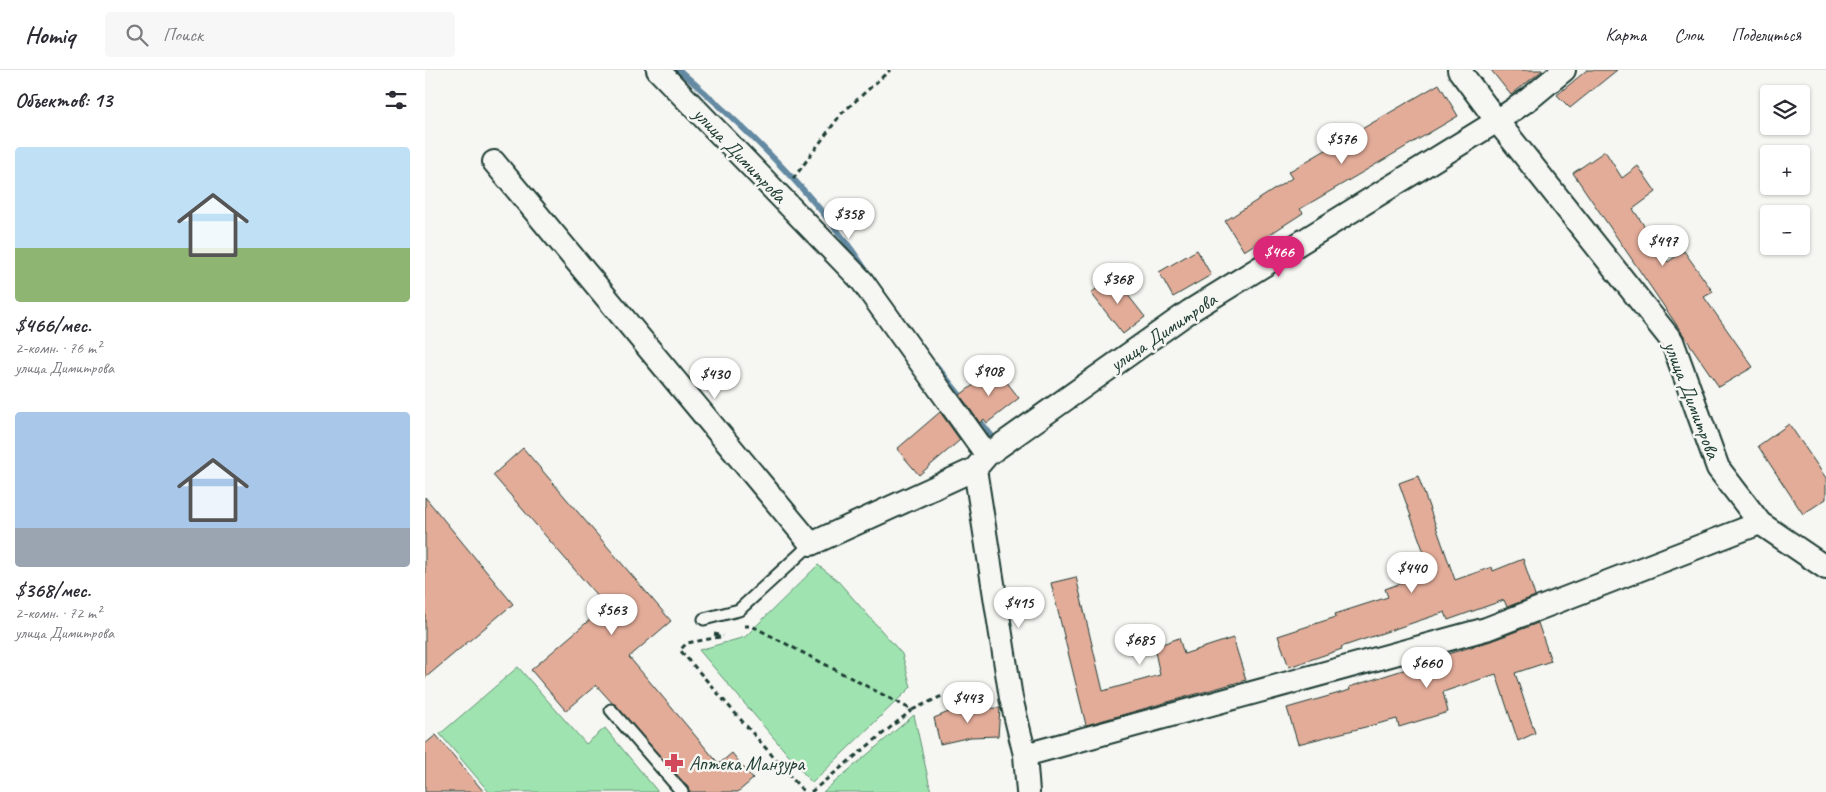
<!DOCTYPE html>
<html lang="ru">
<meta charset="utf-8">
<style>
:root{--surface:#fff;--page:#f7f7f7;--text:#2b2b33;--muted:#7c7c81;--line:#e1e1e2;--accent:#db2777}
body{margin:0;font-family:Caveat,sans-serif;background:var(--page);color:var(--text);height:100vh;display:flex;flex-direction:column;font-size:19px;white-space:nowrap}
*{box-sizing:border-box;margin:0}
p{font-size:16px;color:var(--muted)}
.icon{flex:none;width:28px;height:28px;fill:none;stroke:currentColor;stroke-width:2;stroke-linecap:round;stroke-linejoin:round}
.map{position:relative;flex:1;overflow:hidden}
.drawer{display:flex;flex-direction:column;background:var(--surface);width:425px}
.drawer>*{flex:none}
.fabs{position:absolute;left:1335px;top:15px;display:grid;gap:10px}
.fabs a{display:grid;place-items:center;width:50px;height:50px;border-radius:5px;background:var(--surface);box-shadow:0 1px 4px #0004;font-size:25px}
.price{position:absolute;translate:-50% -42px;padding:0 11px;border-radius:18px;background:#fff;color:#222;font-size:16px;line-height:32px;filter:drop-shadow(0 1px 2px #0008)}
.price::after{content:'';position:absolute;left:50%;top:30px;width:15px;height:11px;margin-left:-8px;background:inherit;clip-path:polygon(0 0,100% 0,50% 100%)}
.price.selected{background:var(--accent);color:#fff}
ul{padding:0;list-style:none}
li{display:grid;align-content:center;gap:10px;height:265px;padding:0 15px}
li span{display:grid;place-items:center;height:155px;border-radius:5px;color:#555}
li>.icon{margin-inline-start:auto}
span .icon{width:90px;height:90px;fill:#fffc;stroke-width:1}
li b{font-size:21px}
h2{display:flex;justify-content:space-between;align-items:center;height:60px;padding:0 15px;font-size:21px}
header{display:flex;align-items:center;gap:30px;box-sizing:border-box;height:70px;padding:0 25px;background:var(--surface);border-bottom:1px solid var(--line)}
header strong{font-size:24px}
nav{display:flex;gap:28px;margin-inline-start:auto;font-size:18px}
.search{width:350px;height:45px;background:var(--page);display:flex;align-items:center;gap:12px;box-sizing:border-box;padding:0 18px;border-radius:5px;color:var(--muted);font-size:19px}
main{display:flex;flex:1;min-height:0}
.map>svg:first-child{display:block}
.green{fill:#9fe4b0;stroke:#5f9072}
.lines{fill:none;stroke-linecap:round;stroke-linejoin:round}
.stream{stroke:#648aa2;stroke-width:6}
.building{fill:#e3ac99;stroke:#1f3d34}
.service-casing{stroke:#1f3d34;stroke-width:15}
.minor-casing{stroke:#1f3d34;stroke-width:26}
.path{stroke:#1f3d34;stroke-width:3;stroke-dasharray:5 4;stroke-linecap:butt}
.service{stroke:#f6f6f2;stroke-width:11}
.minor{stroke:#f6f6f2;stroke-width:22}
.labels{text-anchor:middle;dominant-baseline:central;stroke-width:5;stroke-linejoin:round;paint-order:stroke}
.street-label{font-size:20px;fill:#1f3d34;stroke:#f6f6f2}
.poi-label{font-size:20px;fill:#1f3d34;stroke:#f6f6f2;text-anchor:start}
</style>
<header>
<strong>Homiq</strong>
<div class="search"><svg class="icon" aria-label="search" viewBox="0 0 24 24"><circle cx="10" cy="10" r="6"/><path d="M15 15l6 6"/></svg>Поиск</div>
<nav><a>Карта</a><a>Слои</a><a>Поделиться</a></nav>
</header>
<main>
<section class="drawer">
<h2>Объектов: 13<svg class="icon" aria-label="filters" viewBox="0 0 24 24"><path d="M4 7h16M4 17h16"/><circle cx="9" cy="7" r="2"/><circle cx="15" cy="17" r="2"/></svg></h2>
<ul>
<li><span style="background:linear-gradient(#bfe0f5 65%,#8fb573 0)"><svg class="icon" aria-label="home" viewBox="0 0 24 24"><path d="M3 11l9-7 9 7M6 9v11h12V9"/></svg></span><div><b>$466/мес.</b><p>2-комн. · 76 m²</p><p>улица Димитрова</p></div></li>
<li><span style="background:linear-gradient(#a9c7e8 75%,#9aa5b1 0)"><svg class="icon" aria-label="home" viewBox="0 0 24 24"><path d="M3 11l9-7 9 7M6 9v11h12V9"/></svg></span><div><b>$368/мес.</b><p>2-комн. · 72 m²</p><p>улица Димитрова</p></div></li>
</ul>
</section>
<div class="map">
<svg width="1401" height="722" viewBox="0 0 1401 722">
<rect width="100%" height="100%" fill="#f6f6f2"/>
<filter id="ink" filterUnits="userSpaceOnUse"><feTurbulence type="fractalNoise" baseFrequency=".02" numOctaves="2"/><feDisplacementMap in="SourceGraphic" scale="10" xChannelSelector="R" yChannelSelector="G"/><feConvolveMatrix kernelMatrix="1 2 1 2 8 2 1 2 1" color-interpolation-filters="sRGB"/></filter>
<g filter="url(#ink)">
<path class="green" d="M 393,495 L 412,510 L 477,584 L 486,617 L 387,713 L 274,580 L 320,567 Z
M 93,597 L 161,674 L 180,658 L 233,722 L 64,722 L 15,664 Z
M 489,645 L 506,722 L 398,722 Z"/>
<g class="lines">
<path class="stream" d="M 254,0 C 321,58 393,127 442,202
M 510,294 L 546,339
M 552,347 L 566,365"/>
</g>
<path class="building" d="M 1066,0 L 1118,0 L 1086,25 Z
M 1162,0 L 1192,0 L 1145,38 L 1132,25 Z
M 1014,14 L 1033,46 L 875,139 L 878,143 L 819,181 L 800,151 L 867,108 L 863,102 Z
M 1180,81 L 1197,108 L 1213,96 L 1231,122 L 1208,139 L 1243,192 L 1259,181 L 1288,222 L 1279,227 L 1328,297 L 1294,317 L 1148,103 Z
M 772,180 L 786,205 L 748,227 L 734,202 Z
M 688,206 L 720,247 L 698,264 L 666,223 Z
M 571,298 L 594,328 L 562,353 L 559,349 L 555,353 L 535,325 Z
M 515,342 L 535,370 L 494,405 L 472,379 Z
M 1364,354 L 1401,408 L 1401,429 L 1378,444 L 1333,376 Z
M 98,378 L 246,551 L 204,587 L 294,694 L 307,683 L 328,709 L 313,722 L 264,722 L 263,717 L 171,615 L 141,641 L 106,600 L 181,536 L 68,405 Z
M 993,406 L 1030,510 L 1067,497 L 1068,501 L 1098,489 L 1110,526 L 1082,537 L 1079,530 L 1023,550 L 1020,542 L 916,577 L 917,579 L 864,597 L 853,566 L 911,547 L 910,544 L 963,527 L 960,519 L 1006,502 L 974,413 Z
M 0,427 L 88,534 L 0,608 Z
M 651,507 L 678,621 L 735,605 L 729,577 L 754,568 L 759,584 L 808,568 L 821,610 L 661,655 L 626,513 Z
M 1113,553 L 1126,591 L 1090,603 L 1110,663 L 1093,671 L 1071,604 L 1018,622 L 1023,642 L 974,657 L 972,649 L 873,674 L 862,638 L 925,620 L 924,617 L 1007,591 L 1006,589 L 1066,571 Z
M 575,638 L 573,666 L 546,667 L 515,674 L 509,648 L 531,639 Z
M 11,665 L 59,722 L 0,722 L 0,674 Z"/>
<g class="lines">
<g class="service-casing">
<path id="service" d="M 279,549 L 314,540 L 386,474
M 186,640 L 257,722"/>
</g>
<g class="minor-casing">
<path id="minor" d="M 233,0 L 437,211 L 562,385
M 1034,0 L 1072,51 L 1247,271 L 1293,398 L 1335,453 L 1401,498
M 69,92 L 386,474 L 550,399 L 562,385 L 765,241 L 1072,51 L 1104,29 L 1139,0
M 550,399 L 586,628 L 600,685 L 603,722
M 600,685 L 1061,559 L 1335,453"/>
</g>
<path class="path" d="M 368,109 L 416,44 L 465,0
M 319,556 L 327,556 L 487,640 L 517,626 L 564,627
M 289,564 L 298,566
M 295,567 L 262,573 L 255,580 L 379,722
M 386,722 L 487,640"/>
<use href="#service" class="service"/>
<use href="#minor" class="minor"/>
</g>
</g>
<defs>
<g id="pharmacy-bare" transform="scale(1.5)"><path d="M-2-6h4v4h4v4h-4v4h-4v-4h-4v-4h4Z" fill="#d1495b" stroke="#f6f6f2" stroke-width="2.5" paint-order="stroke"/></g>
</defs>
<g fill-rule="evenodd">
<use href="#pharmacy-bare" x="249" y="693"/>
</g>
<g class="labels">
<g class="street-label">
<text transform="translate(315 85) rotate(46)">улица Димитрова</text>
<text transform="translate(738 262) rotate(-34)">улица Димитрова</text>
<text transform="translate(1267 330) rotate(69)">улица Димитрова</text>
</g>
<g class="poi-label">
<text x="264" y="693">Аптека Манзура</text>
</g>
</g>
</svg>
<div class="fabs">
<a><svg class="icon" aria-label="layers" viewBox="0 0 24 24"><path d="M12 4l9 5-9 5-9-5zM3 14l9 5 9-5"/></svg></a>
<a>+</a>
<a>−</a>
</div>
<b class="price" style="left:917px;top:95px">$576</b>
<b class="price" style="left:424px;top:170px">$358</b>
<b class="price" style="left:1238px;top:197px">$497</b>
<b class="price selected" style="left:854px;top:208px">$466</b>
<b class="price" style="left:693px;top:235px">$368</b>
<b class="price" style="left:564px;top:327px">$908</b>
<b class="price" style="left:290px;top:330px">$430</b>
<b class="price" style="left:987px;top:524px">$440</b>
<b class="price" style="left:594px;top:559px">$415</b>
<b class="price" style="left:187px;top:566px">$563</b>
<b class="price" style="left:715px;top:596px">$685</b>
<b class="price" style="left:1002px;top:619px">$660</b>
<b class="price" style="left:543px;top:654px">$443</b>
</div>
</main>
